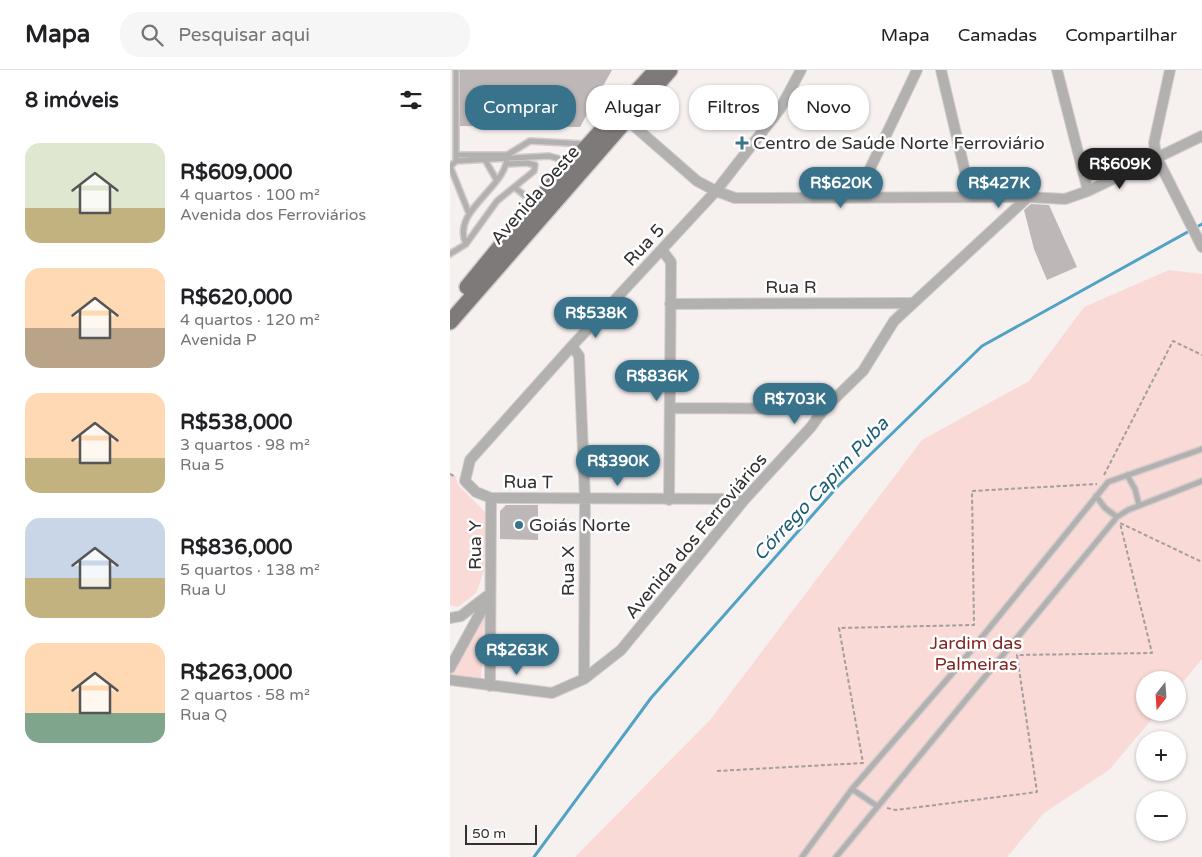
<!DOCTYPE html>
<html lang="pt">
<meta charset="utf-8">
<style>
:root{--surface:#fff;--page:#f6f6f6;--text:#202124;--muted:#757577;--line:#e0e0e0;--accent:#38738b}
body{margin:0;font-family:"Varela Round",sans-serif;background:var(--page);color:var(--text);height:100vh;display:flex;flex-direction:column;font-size:19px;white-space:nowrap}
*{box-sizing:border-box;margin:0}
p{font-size:16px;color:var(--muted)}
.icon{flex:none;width:28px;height:28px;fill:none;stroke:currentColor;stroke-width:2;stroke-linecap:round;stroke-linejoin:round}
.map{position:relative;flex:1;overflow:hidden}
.sheet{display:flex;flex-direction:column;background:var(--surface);width:450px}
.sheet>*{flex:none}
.top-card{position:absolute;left:15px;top:15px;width:475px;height:45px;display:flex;gap:10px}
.needle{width:32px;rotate:197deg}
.controls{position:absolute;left:686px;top:601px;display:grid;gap:10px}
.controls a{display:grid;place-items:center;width:50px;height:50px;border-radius:50%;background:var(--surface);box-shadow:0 1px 4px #0004;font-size:25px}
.scale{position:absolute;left:15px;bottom:12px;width:72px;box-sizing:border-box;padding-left:5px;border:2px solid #323030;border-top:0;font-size:14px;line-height:18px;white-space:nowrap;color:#323030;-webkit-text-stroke:4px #fff;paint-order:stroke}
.price{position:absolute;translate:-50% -42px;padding:0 11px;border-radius:18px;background:var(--accent);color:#fff;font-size:16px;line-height:32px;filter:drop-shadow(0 1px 2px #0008)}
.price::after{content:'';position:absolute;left:50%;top:30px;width:15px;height:11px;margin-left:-8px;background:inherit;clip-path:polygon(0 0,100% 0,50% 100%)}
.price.active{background:#222;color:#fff}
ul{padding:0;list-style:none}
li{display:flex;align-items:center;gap:15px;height:125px;padding:0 25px}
li span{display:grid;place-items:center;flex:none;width:140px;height:100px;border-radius:15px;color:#555}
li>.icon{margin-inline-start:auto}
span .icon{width:60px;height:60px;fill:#fffc;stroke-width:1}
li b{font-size:21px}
h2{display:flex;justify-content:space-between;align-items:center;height:60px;padding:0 25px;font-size:21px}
.chip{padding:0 18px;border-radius:20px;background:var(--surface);box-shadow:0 1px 4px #0004;font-size:18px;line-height:45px}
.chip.active{background:var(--accent);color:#fff}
header{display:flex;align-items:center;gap:30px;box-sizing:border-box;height:70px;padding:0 25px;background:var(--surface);border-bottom:1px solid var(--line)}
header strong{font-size:24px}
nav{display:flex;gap:28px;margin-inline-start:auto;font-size:18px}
.search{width:350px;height:45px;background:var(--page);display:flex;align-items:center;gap:12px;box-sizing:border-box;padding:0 18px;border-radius:20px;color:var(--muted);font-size:19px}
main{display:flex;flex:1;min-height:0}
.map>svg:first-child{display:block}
.green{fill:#f9dad6}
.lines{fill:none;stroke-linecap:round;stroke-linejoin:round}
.stream{stroke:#50a3c5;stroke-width:3}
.building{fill:#bdb7b7}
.service-casing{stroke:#d3cdcd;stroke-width:8}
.minor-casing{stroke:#d3cdcd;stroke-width:12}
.primary-casing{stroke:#d3cdcd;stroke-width:18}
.path{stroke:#a39e9e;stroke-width:2;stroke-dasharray:4 2.5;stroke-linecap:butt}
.service{stroke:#b3b1b0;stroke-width:5}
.minor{stroke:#b3b1b0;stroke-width:10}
.primary{stroke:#7f7a7a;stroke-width:15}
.poi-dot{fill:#38738b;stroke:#fff;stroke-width:2}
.labels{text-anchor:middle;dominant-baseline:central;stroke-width:5;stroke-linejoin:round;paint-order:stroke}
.poi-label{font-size:18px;fill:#323030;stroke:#fff;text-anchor:start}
.street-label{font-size:18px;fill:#323030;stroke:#fff}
.park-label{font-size:18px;fill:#802623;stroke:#fff}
.water-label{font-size:19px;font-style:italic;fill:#1c5d76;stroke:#fff}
</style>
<header>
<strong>Mapa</strong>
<div class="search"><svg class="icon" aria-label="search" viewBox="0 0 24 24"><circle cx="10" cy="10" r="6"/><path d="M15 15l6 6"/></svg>Pesquisar aqui</div>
<nav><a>Mapa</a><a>Camadas</a><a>Compartilhar</a></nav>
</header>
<main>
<section class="sheet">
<h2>8 imóveis<svg class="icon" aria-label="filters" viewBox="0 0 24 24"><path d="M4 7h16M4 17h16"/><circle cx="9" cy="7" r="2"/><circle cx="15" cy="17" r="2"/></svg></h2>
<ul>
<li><span style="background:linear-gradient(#dfe7d0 65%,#c2b280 0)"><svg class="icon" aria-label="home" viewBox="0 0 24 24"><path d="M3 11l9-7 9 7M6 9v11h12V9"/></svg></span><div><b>R$609,000</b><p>4 quartos · 100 m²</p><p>Avenida dos Ferroviários</p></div></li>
<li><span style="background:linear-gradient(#ffd9b3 60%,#b9a48a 0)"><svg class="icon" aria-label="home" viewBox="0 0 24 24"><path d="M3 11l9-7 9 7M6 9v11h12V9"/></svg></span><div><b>R$620,000</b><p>4 quartos · 120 m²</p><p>Avenida P</p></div></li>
<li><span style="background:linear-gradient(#ffd9b3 65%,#c2b280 0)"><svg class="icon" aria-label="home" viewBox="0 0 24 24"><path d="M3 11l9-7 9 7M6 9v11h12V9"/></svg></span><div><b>R$538,000</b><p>3 quartos · 98 m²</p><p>Rua 5</p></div></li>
<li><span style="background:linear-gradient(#c9d6e8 60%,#c2b280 0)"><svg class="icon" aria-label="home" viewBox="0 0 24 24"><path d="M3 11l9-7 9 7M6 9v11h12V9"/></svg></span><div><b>R$836,000</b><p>5 quartos · 138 m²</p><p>Rua U</p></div></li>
<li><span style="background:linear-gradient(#ffd9b3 70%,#7fa58c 0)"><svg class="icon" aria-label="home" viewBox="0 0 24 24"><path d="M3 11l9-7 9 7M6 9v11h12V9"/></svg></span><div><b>R$263,000</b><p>2 quartos · 58 m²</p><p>Rua Q</p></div></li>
</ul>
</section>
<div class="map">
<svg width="752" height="787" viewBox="0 0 752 787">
<rect width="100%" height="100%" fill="#f6f0ef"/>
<path class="green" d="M 719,200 L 752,204 L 752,589 L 728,618 L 728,610 L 695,610 L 695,642 L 707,643 L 659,700 L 594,743 L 557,787 L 125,787 L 260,650 L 472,370 L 579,311 L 634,237 Z
M 0,404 L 4,404 L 9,416 L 36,443 L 34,501 L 26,523 L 8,537 L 0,535 Z
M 35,538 L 31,611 L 0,607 L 0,605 Z"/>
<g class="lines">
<path class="stream" d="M 84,787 L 201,628 L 389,415 L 532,276 L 752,154"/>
</g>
<path class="building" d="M 10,0 L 162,0 L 130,57 L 10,56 Z
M 581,134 L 599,135 L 627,197 L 597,210 L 584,179 L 574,140 Z
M 56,435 L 88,435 L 88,470 L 50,469 L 50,441 Z"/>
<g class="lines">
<g class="service-casing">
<path id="service" d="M 6,85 L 57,85 L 80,71 L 134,74
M 34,88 L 46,109
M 6,91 L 99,86 L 110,89 L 116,97
M 57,94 L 77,93 L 85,95 L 84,101 L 47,131 L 16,174 C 0,140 59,117 57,85
M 0,96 L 18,141
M 0,97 L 6,91 L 6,0
M 64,117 L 83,132
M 0,184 L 16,174
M 677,405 L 685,419 L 689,435
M 646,426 L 655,438 L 667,447
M 402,719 L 427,736
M 352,787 L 402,719 L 506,599 L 658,412 L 752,379
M 386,787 L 667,447 L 678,440 L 752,411"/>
</g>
<g class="minor-casing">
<path id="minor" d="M 491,0 L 521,127
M 607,0 L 638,121
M 720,0 L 704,73 L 707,88 L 752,177
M 176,49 L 247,111 L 266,121 L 285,128 L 578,127 L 615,129 L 638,121 L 752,66
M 407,126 L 467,0
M 212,180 L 221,192 L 219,430
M 220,234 L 461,233
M 122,276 L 129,286 L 135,429 L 134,609
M 220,338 L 374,339
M 295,429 L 41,428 L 26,422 L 15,411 L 20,390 L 122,276 L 266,121 L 330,39 L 351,0
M 0,548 L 11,546 L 37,526
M 0,598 L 40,525
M 0,610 L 102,623 L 134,609 L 171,580 L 295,429 L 361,357 L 374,339 L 413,301 L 444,251 L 578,127
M 40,616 L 41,428"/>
</g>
<g class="primary-casing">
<path id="primary" d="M 17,217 L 85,134 L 206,0
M 0,252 L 220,0"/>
</g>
<path class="path" d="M 0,404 L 6,407
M 654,405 L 723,271 L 752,285
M 267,701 L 413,693 L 389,558 L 524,555 L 522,421 L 647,414
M 437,738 L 446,740 L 587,722 L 567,585 L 702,583 L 670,453 L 752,492"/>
<use href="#service" class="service"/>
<use href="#minor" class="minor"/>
<use href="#primary" class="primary"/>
</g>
<g class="poi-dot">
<path d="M289.5 65.5h5v5h5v5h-5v5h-5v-5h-5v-5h5z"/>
<circle cx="69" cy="455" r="5"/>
</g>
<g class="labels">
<g class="poi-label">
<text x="303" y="73">Centro de Saúde Norte Ferroviário</text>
<text x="79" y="455">Goiás Norte</text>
</g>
<g class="street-label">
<text transform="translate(85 125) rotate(-49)">Avenida Oeste</text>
<text transform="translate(194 175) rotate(-47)">Rua 5</text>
<text x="341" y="217">Rua R</text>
<text transform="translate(78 412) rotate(1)">Rua T</text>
<text transform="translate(246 466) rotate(-50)">Avenida dos Ferroviários</text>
<text transform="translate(25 475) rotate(-90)">Rua Y</text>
<text transform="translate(118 501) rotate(-90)">Rua X</text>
</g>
<g class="park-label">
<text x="526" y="573">Jardim das<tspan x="526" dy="21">Palmeiras</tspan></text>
</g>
<g class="water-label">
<text transform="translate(371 419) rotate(-47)">Córrego Capim Puba</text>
</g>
</g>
</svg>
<div class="controls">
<a><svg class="needle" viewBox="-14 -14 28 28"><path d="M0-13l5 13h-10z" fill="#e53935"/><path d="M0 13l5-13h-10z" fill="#757577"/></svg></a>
<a>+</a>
<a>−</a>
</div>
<div class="scale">50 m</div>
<b class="price active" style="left:670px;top:120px">R$609K</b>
<b class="price" style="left:391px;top:139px">R$620K</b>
<b class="price" style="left:549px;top:139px">R$427K</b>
<b class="price" style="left:146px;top:269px">R$538K</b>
<b class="price" style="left:207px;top:332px">R$836K</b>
<b class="price" style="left:345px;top:355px">R$703K</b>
<b class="price" style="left:168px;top:417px">R$390K</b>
<b class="price" style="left:67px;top:606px">R$263K</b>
<div class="top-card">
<a class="chip active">Comprar</a>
<a class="chip">Alugar</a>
<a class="chip">Filtros</a>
<a class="chip">Novo</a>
</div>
</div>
</main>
